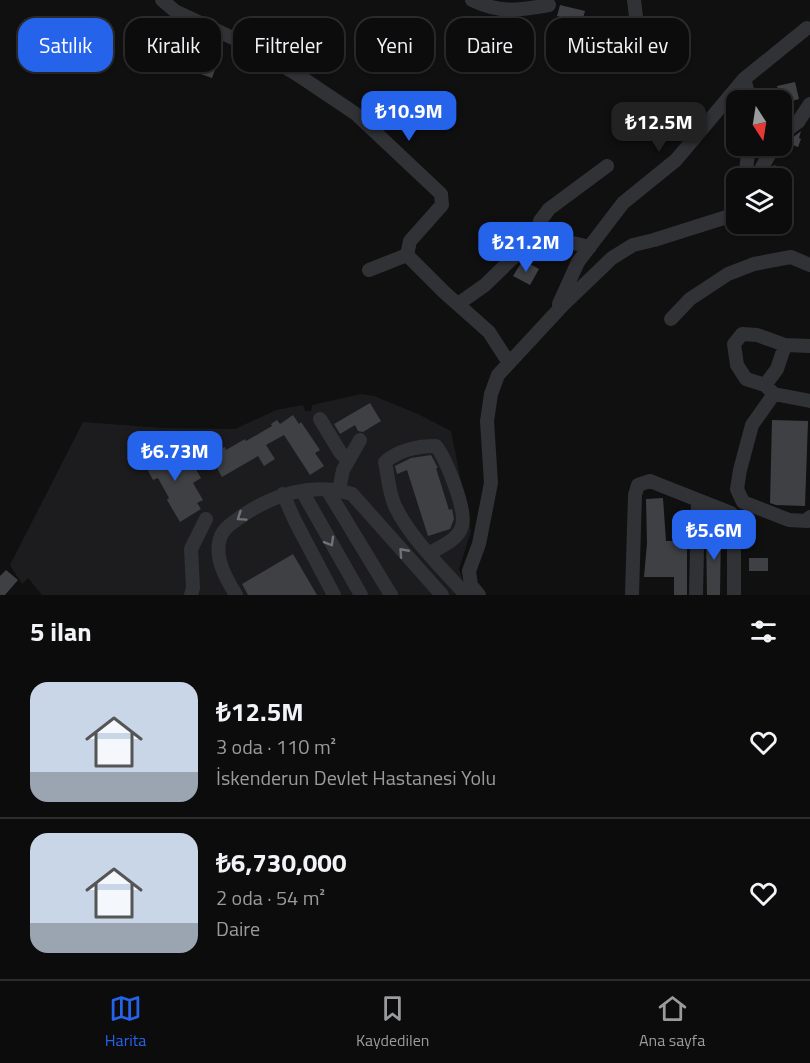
<!DOCTYPE html>
<html lang="tr">
<meta charset="utf-8">
<style>
:root{--surface:#0c0c0d;--page:#151516;--text:#f1f3f6;--muted:#9a9b9d;--line:#2c2c2e;--accent:#2563eb}
body{margin:0;font-family:"Titillium Web",sans-serif;background:var(--page);color:var(--text);height:100vh;display:flex;flex-direction:column;font-size:22px;white-space:nowrap}
*{box-sizing:border-box;margin:0}
p{font-size:20px;color:var(--muted)}
.icon{flex:none;width:33px;height:33px;fill:none;stroke:currentColor;stroke-width:2;stroke-linecap:round;stroke-linejoin:round}
.map{position:relative;height:595px;overflow:hidden}
.side{display:flex;flex-direction:column;background:var(--surface);flex:1}
.side>*{flex:none}
.top-card{position:absolute;left:18px;top:18px;width:774px;height:54px;display:flex;gap:12px}
.needle{width:39px;rotate:168deg}
.controls{position:absolute;left:726px;top:90px;display:grid;gap:12px}
.controls a{display:grid;place-items:center;width:66px;height:66px;border-radius:12px;background:var(--surface);box-shadow:0 2px 4px #0004,0 0 0 2px var(--line);font-size:30px}
.price{position:absolute;translate:-50% -51px;padding:0 14px;border-radius:12px;background:var(--accent);color:#fff;font-size:20px;line-height:39px;filter:drop-shadow(0 2px 3px #0008)}
.price::after{content:'';position:absolute;left:50%;top:36px;width:18px;height:14px;margin-left:-9px;background:inherit;clip-path:polygon(0 0,100% 0,50% 100%)}
.price.active{background:#222;color:#fff}
ul{padding:0;list-style:none}
li{display:flex;align-items:center;gap:18px;height:150px;padding:0 30px}
li+li{border-top:2px solid var(--line)}
li span{display:grid;place-items:center;flex:none;width:168px;height:120px;border-radius:18px;color:#555}
li>.icon{margin-inline-start:auto}
span .icon{width:72px;height:72px;fill:#fffc;stroke-width:1}
li b{font-size:26px}
h2{display:flex;justify-content:space-between;align-items:center;height:72px;padding:0 30px;font-size:26px}
.chip{padding:0 21px;border-radius:18px;background:var(--surface);box-shadow:0 2px 4px #0004,0 0 0 2px var(--line);font-size:21px;line-height:54px}
.chip.active{background:var(--accent);color:#fff}
.menu{display:flex;justify-content:space-around;align-items:center;height:84px;border-top:2px solid var(--line);background:var(--surface);font-size:16px;color:var(--muted)}
.menu a{display:grid;justify-items:center;gap:3px}
.menu .active{color:var(--accent)}
.map>svg:first-child{display:block}
.built{fill:#1c1c1e}
.building{fill:#3f4044}
.lines{fill:none;stroke-linecap:round;stroke-linejoin:round}
.minor{stroke:#313236;stroke-width:14}
.oneway{stroke:#6f727a}
</style>
<div class="map">
<svg width="810" height="595" viewBox="0 0 810 595">
<rect width="100%" height="100%" fill="#101011"/>
<path class="built" d="M 361,394 L 374,396 L 418,414 L 451,431 L 471,531 L 459,569 L 468,595 L 42,595 L 28,578 L 22,584 L 10,565 L 83,422 L 163,428 L 235,429 L 276,410 L 303,405 L 305,411 L 311,411 L 312,405 Z"/>
<path class="building" d="M 560,5 L 585,11 L 578,36 L 564,32 L 568,19 L 557,16 Z
M 601,29 L 625,36 L 619,60 L 605,56 L 608,43 L 598,40 Z
M 185,47 L 219,59 L 212,78 L 178,66 Z
M 153,53 L 163,57 L 156,73 L 146,69 Z
M 795,82 L 799,99 L 788,102 L 786,96 L 780,97 L 777,86 Z
M 801,131 L 799,138 L 801,139 L 798,147 L 790,144 L 791,139 Z
M 774,165 L 782,169 L 777,178 L 766,178 Z
M 523,260 L 539,269 L 530,285 L 513,276 Z
M 370,403 L 381,421 L 363,432 L 358,431 L 355,425 L 340,434 L 334,424 Z
M 293,415 L 299,424 L 301,422 L 320,450 L 315,453 L 324,466 L 310,475 L 284,435 L 266,445 L 275,459 L 264,466 L 258,456 L 222,477 L 210,456 L 216,453 L 210,436 L 218,434 L 223,448 L 225,447 L 226,450 L 245,439 L 246,441 L 272,426 L 271,424 L 277,420 L 280,424 Z
M 772,420 L 808,421 L 805,506 L 776,505 L 770,503 Z
M 150,450 L 155,458 L 168,450 L 177,466 L 190,459 L 201,478 L 193,483 L 203,500 L 197,503 L 201,509 L 180,522 L 167,500 L 169,498 L 158,478 L 153,480 L 144,463 L 138,467 L 133,459 Z
M 431,455 L 438,468 L 436,468 L 449,510 L 452,509 L 454,519 L 450,529 L 428,536 L 407,470 L 397,474 L 395,466 L 411,458 Z
M 663,498 L 666,541 L 686,541 L 687,544 L 687,595 L 674,595 L 674,577 L 644,577 L 647,543 L 646,499 Z
M 706,529 L 721,529 L 720,595 L 707,595 Z
M 293,554 L 317,595 L 248,595 L 242,584 Z
M 749,558 L 768,558 L 768,571 L 749,571 Z
M 6,570 L 18,580 L 5,595 L 0,595 L 0,576 Z"/>
<g class="lines">
<path class="minor" d="M 162,0 L 175,11 L 250,46 L 298,75 L 356,114 L 441,194 L 442,205 L 410,241 L 407,255 L 444,292 L 489,332 L 509,363
M 472,0 C 501,14 519,10 549,5
M 634,0 L 636,17
M 744,79 L 750,100
M 782,134 L 798,122 L 810,104
M 745,178 L 749,146
M 756,178 L 774,146
M 536,238 L 540,221 L 549,209 L 607,166
M 369,270 L 407,255
M 458,304 L 485,285 L 525,246 L 536,238 L 547,237 L 590,247
M 559,304 L 578,262 L 623,203 L 676,160 L 744,79 L 807,28
M 671,319 L 690,299 L 728,274 L 754,264 L 791,257 L 810,265
M 810,346 L 785,345 L 757,335 L 742,334 L 734,344 L 737,365 L 746,379 L 765,385 L 774,394 L 810,401
M 765,385 L 777,369 L 785,345
M 774,394 L 752,425 L 740,470 L 737,489 L 743,502 L 789,520 L 807,521 L 810,517
M 320,419 L 340,452 L 348,461
M 339,490 L 343,470 L 360,440
M 302,491 L 361,595
M 328,491 L 391,595
M 283,494 L 295,521 L 334,595
M 430,553 C 442,546 458,540 462,526 C 467,510 446,459 436,446 C 418,446 399,450 385,462 C 388,476 389,495 396,508 C 412,540 442,568 466,595
M 191,595 L 193,588 L 191,549 L 206,519
M 236,595 C 227,580 216,562 219,543 C 221,529 231,524 242,516 C 274,494 313,482 352,494 L 442,595
M 479,595 L 471,585 L 469,571 L 479,544 L 491,483 L 487,421 L 491,394 L 498,375 L 563,305 L 612,258 L 633,245 L 654,240 L 733,215 L 736,211
M 632,595 L 635,495 L 638,485 L 650,481 L 731,513 L 734,531 L 734,595
M 696,595 L 698,501"/>
</g>
<defs><path id="oneway-chevron" d="M-2-3.5L2.5 0L-2 3.5" fill="none" stroke-width="1.6" stroke-linecap="round" stroke-linejoin="round" transform="scale(1.5)"/></defs>
<g class="oneway">
<use href="#oneway-chevron" transform="translate(241 517) rotate(146)"/>
<use href="#oneway-chevron" transform="translate(330 542) rotate(60)"/>
<use href="#oneway-chevron" transform="translate(403 552) rotate(-132)"/>
</g>
</svg>
<div class="controls">
<a><svg class="needle" viewBox="-14 -14 28 28"><path d="M0-13l5 13h-10z" fill="#e53935"/><path d="M0 13l5-13h-10z" fill="#9a9b9d"/></svg></a>
<a><svg class="icon" aria-label="layers" viewBox="0 0 24 24"><path d="M12 4l9 5-9 5-9-5zM3 14l9 5 9-5"/></svg></a>
</div>
<b class="price" style="left:409px;top:142px">₺10.9M</b>
<b class="price active" style="left:659px;top:153px">₺12.5M</b>
<b class="price" style="left:526px;top:273px">₺21.2M</b>
<b class="price" style="left:175px;top:482px">₺6.73M</b>
<b class="price" style="left:714px;top:561px">₺5.6M</b>
<div class="top-card">
<a class="chip active">Satılık</a>
<a class="chip">Kiralık</a>
<a class="chip">Filtreler</a>
<a class="chip">Yeni</a>
<a class="chip">Daire</a>
<a class="chip">Müstakil ev</a>
</div>
</div>
<section class="side">
<h2>5 ilan<svg class="icon" aria-label="filters" viewBox="0 0 24 24"><path d="M4 7h16M4 17h16"/><circle cx="9" cy="7" r="2"/><circle cx="15" cy="17" r="2"/></svg></h2>
<ul>
<li><span style="background:linear-gradient(#c9d6e8 75%,#9aa5b1 0)"><svg class="icon" aria-label="home" viewBox="0 0 24 24"><path d="M3 11l9-7 9 7M6 9v11h12V9"/></svg></span><div><b>₺12.5M</b><p>3 oda · 110 m²</p><p>İskenderun Devlet Hastanesi Yolu</p></div><svg class="icon" aria-label="heart" viewBox="0 0 24 24"><path d="M12 20l-8-8c-3-5 5-10 8-4 3-6 11-1 8 4z"/></svg></li>
<li><span style="background:linear-gradient(#c9d6e8 75%,#9aa5b1 0)"><svg class="icon" aria-label="home" viewBox="0 0 24 24"><path d="M3 11l9-7 9 7M6 9v11h12V9"/></svg></span><div><b>₺6,730,000</b><p>2 oda · 54 m²</p><p>Daire</p></div><svg class="icon" aria-label="heart" viewBox="0 0 24 24"><path d="M12 20l-8-8c-3-5 5-10 8-4 3-6 11-1 8 4z"/></svg></li>
</ul>
</section>
<nav class="menu">
<a class="active"><svg class="icon" aria-label="map" viewBox="0 0 24 24"><path d="M3 6l6-2 6 2 6-2v14l-6 2-6-2-6 2zM9 4v14M15 6v14"/></svg>Harita</a>
<a><svg class="icon" aria-label="saved" viewBox="0 0 24 24"><path d="M7 4h10v16l-5-4-5 4z"/></svg>Kaydedilen</a>
<a><svg class="icon" aria-label="home" viewBox="0 0 24 24"><path d="M3 11l9-7 9 7M6 9v11h12V9"/></svg>Ana sayfa</a>
</nav>
